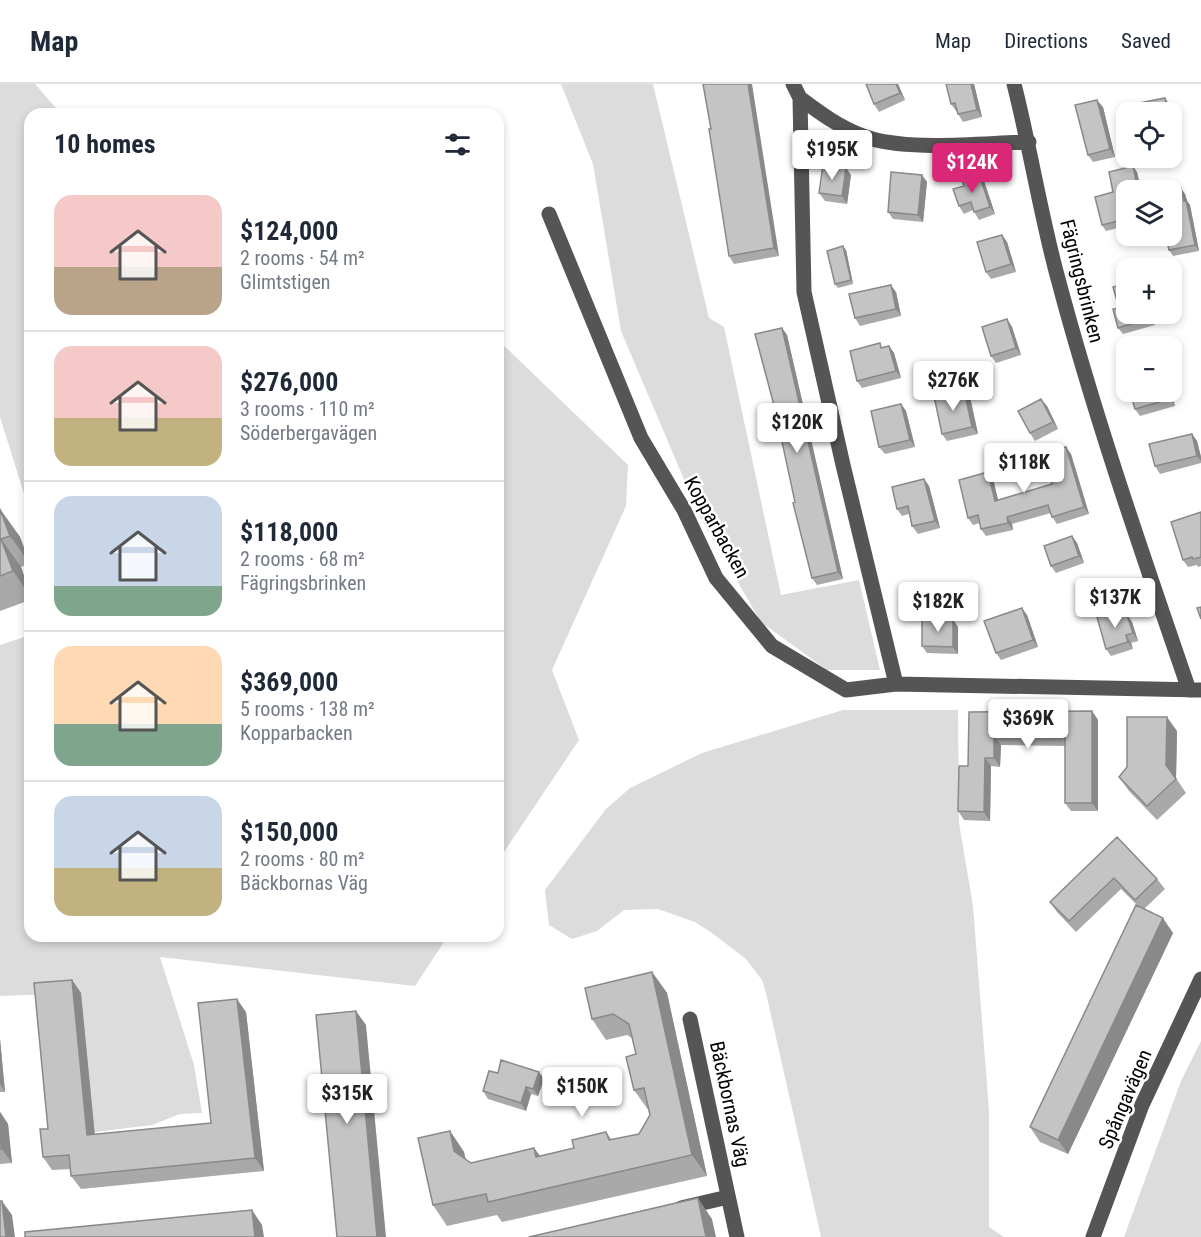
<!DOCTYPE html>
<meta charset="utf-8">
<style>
:root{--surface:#fff;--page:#f6f6f7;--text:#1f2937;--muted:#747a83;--line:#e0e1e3;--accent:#db2777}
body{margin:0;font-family:"Roboto Condensed",sans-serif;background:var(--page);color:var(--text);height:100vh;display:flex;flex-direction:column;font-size:22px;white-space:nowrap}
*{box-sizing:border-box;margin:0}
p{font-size:20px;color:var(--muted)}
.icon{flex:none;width:33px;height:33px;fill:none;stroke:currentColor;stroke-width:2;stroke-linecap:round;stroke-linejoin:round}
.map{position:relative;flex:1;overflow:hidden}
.sheet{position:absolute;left:24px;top:24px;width:480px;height:834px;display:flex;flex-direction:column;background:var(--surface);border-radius:18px;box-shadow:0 3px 9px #0003}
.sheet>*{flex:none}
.tools{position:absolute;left:1116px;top:18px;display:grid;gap:12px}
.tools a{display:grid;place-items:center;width:66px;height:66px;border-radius:12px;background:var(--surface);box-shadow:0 3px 9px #0003;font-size:30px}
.price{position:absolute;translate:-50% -51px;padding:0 14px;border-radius:6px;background:#fff;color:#222;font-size:20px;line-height:39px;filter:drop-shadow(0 2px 3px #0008)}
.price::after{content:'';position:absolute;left:50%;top:36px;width:18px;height:14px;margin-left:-9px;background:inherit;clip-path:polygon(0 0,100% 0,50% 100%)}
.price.active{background:var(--accent);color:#fff}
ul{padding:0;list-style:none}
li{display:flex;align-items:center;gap:18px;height:150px;padding:0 30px}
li+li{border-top:2px solid var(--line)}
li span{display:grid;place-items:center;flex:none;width:168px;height:120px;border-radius:18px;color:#555}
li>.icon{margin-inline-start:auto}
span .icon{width:72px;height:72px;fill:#fffc;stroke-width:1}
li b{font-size:26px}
h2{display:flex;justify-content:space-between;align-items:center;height:72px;padding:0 30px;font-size:26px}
header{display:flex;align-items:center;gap:36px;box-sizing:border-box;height:84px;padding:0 30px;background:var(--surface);border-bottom:2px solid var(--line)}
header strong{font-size:28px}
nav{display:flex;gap:33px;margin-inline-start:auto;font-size:21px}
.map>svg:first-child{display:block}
.green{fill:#dcdcdc}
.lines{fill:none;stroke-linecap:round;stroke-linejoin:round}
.minor{stroke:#555;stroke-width:15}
.wall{fill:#a9a9a9}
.shaded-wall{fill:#898989}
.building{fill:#c4c4c4;stroke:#898989;stroke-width:1.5}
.labels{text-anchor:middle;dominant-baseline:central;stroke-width:5;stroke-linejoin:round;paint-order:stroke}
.street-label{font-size:20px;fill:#000;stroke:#fff}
</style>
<header>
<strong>Map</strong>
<nav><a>Map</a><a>Directions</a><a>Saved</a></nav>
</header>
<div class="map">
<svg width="1201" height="1153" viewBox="0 0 1201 1153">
<rect width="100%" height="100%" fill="#fff"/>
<path class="green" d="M 0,0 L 35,0 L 61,30 L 30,30 L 30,429 L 0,333 Z
M 561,0 L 653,0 L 709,234 L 724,243 L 781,511 L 859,496 L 880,586 L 827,586 L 761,538 L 700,433 L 621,247 L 593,80 Z
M 498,256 L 628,381 L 626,422 L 552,586 L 579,656 L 498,777 Z
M 30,551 L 30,852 L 448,852 L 415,902 L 160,873 L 194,981 L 202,1029 L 180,1030 L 152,1041 L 95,1048 L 81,909 L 0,912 L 0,561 Z
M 843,626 L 958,626 L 959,739 L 973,822 L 989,1026 L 989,1143 L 1004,1153 L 821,1153 L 766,909 L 762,896 L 746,875 L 712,849 L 695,838 L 658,825 L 624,826 L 597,847 L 572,855 L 549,841 L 545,806 L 606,725 L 630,704 L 702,669 Z
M 1201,957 L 1201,1153 L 1124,1153 L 1181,997 Z"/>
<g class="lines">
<path class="minor" d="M 793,0 L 800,14 L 804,208 L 843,381 L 896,600
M 1014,0 C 1030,63 1040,128 1057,191 C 1094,331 1142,469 1189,606
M 800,14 C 820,29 839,43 863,52 C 905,68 982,59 1029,58
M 549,130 L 641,354 L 684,426 L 716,494 L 772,562 L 846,606 L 896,600 L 1201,606
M 690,935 L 737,1153
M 681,1124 L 728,1113
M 1093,1153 L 1142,1021 L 1201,895"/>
</g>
<path class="wall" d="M 898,0 L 905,16 L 879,28 L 874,20 Z
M 974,0 L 982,33 L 963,38 L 958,30 L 957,27 L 956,27 L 951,20 Z
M 1103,23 L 1115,73 L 1093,78 L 1088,71 Z
M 1172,29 L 1176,53 L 1172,54 Z
M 711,45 L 779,172 L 734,180 L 729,172 Z
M 1137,88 L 1141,106 L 1126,106 L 1126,142 L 1106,147 L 1102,141 L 1113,108 Z
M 979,90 L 984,97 L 995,130 L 979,136 L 973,126 L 964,130 L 959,122 L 964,102 Z
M 851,91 L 847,120 L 825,117 L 819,109 Z
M 922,91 L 927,98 L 923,138 L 893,135 L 888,128 Z
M 1185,110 L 1187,117 L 1190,121 L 1199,167 L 1173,172 L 1169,166 Z
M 1002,151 L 1007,158 L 1016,188 L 991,195 L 986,188 Z
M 846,166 L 853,200 L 838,204 L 835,200 Z
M 1172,194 L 1176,199 L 1180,214 L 1172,216 Z
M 896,208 L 901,232 L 860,242 L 855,234 Z
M 1119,224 L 1126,230 L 1151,230 L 1155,241 L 1123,250 L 1118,244 Z
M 1007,235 L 1012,243 L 1021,271 L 996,279 L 991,272 Z
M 782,244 L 787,251 L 843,495 L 817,501 L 812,494 L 795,418 Z
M 889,262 L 894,269 L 901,294 L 862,304 L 857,297 L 882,263 Z
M 964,306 L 970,313 L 978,350 L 947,357 L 942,350 Z
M 1130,308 L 1171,308 L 1175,322 L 1140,332 L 1135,325 Z
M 901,320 L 906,327 L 915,363 L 885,370 L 879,363 Z
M 1047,322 L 1058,345 L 1035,357 L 1030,349 Z
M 1192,350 L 1197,357 L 1201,373 L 1201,379 L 1160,390 L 1155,382 Z
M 1071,370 L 1089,430 L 1057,440 L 1052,433 L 1051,429 L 1012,440 L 1013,446 L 986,452 L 981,445 L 980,439 L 973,441 L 968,434 L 993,395 L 998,416 L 1052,400 Z
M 924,395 L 929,402 L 940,444 L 918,450 L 912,442 L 909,430 L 902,432 L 897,425 Z
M 0,425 L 20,453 L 30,479 L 21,483 L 30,509 L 30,516 L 0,527 Z
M 1201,428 L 1201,482 L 1198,483 L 1197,481 L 1188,483 L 1183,476 Z
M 1072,452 L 1077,459 L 1084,479 L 1056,489 L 1051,482 Z
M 1118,526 L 1122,533 L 1127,531 L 1132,538 L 1138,557 L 1131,559 L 1133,565 L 1111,572 L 1106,565 Z
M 1027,531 L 1038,563 L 1001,576 L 996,569 Z
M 953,536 L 958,543 L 958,570 L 927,569 L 922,562 Z
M 1092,627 L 1098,636 L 1098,727 L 1071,727 L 1065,719 L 1065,662 L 1001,661 L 1000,683 L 991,682 L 990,737 L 964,736 L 958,727 L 968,682 L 969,628 Z
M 1177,647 L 1176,694 L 1186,709 L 1157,736 L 1129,707 L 1119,693 Z
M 1117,753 L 1157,795 L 1165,805 L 1144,825 L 1173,849 L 1068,1070 L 1040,1058 L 1030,1043 L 1138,822 L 1121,805 L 1076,848 L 1057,828 L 1050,818 Z
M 652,888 L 667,909 L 707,1092 L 502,1138 L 497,1131 L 447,1142 L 433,1121 L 450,1047 L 464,1068 L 466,1076 L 471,1079 L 534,1064 L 540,1072 L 574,1064 L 606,1048 L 612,1056 L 639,1050 L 650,1031 L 649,1027 L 634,1006 L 636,970 L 632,954 L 627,951 L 606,956 L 592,935 Z
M 72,896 L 81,909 L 95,1050 L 211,1039 L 246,928 L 264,1087 L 81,1105 L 71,1092 L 71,1085 L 52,1086 L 43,1073 Z
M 0,955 L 5,1008 L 0,1008 Z
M 498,989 L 544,995 L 538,1012 L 531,1010 L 526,1027 L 488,1015 L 483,1007 Z
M 0,1028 L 8,1040 L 12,1079 L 0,1080 Z"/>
<path class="shaded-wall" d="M 748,0 L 752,0 L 779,172 L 774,164 Z
M 896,0 L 898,0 L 905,16 L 900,9 Z
M 971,0 L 974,0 L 982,33 L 977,26 Z
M 1165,14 L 1170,21 L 1171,28 L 1168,28 Z
M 1097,16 L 1103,23 L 1115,73 L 1110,65 Z
M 1172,29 L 1176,53 L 1172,46 Z
M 1133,82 L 1137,88 L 1141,106 L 1138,106 Z
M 846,84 L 851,91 L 847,120 L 842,112 Z
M 979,90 L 984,97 L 995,130 L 990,123 Z
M 922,91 L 927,98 L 923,138 L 918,131 Z
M 1181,104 L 1185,110 L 1187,117 L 1190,121 L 1199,167 L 1195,161 Z
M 1002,151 L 1007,158 L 1016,188 L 1011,180 Z
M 843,162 L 846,166 L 853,200 L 851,196 Z
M 1172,194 L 1176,199 L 1180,214 L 1175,208 Z
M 891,201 L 896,208 L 901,232 L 896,225 Z
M 1149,230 L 1151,230 L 1155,241 L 1150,234 Z
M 1007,235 L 1012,243 L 1021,271 L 1016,264 Z
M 782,244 L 787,251 L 843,495 L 838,488 Z
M 889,262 L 894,269 L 901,294 L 896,287 Z
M 964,306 L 970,313 L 978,350 L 972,343 Z
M 1168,308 L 1171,308 L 1175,322 L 1170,315 Z
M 1041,315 L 1047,322 L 1058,345 L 1053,338 Z
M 901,320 L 906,327 L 915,363 L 910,356 Z
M 1192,350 L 1197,357 L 1201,373 L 1201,377 L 1197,372 Z
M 1066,363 L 1071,370 L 1089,430 L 1084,423 Z
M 988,388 L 993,395 L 1000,424 L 995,417 Z
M 924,395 L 929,402 L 940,444 L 935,437 Z
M 0,425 L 20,453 L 30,480 L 10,452 Z
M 1007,433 L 1012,440 L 1013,446 L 1008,439 Z
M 1072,452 L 1077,459 L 1084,479 L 1079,472 Z
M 1,455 L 21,483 L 30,509 L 30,512 L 13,487 Z
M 1022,524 L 1027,531 L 1038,563 L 1033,556 Z
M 1127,531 L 1132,538 L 1138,557 L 1133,549 Z
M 953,536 L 958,543 L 958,570 L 953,563 Z
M 1126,551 L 1131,559 L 1133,565 L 1128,558 Z
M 1092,627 L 1098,636 L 1098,727 L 1092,719 Z
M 1167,633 L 1177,647 L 1176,695 L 1166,681 Z
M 994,652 L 1001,661 L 1000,683 L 994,674 Z
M 985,674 L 991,682 L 990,737 L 984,728 Z
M 1163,834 L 1173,849 L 1068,1070 L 1058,1056 Z
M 652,888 L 667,909 L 707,1092 L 692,1071 Z
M 72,896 L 81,909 L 96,1064 L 87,1051 Z
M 237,915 L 246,928 L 264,1087 L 255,1074 Z
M 356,927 L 366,941 L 386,1153 L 377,1153 Z
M 0,955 L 5,1008 L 0,1000 Z
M 539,988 L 544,995 L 538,1012 L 533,1005 Z
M 526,1003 L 531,1010 L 526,1027 L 521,1019 Z
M 0,1028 L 8,1040 L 12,1079 L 2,1065 L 0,1046 Z
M 450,1047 L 464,1068 L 468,1088 L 454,1067 Z
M 534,1064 L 549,1084 L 536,1073 Z
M 698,1114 L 712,1135 L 716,1153 L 706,1153 Z
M 2,1117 L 12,1131 L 15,1153 L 6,1153 Z
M 252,1126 L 262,1141 L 264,1153 L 255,1153 Z"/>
<path class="building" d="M 703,0 L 748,0 L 774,164 L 729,172 L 709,45 L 711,45 Z
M 866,0 L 896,0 L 900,9 L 874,20 Z
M 946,0 L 971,0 L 977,26 L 958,30 L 955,19 L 951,20 Z
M 1165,14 L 1168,28 L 1141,28 L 1139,19 Z
M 1097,16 L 1110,65 L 1088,71 L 1075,21 Z
M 823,81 L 846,84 L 842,112 L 819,109 Z
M 1133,82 L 1138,106 L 1126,106 L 1126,135 L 1102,141 L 1095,113 L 1113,108 L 1109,88 Z
M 891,88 L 922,91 L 918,131 L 888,128 Z
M 979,90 L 990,123 L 974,128 L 971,118 L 959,122 L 953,105 L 964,102 L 962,95 Z
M 1181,104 L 1184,117 L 1186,116 L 1195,161 L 1169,166 L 1166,152 L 1172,152 L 1172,106 L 1169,106 Z
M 1002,151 L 1011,180 L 986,188 L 977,158 Z
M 843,162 L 851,196 L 835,200 L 827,167 Z
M 1172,195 L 1175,208 L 1172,209 Z
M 1126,200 L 1126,230 L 1149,230 L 1150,234 L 1118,244 L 1113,225 L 1119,224 L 1113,203 Z
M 891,201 L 896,225 L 855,234 L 849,210 Z
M 1007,235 L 1016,264 L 991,272 L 982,243 Z
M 782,244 L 838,488 L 812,494 L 793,419 L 795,418 L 775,325 L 755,250 Z
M 880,259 L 881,264 L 889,262 L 896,287 L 857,297 L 850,267 Z
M 964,306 L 972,343 L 942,350 L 934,312 Z
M 1130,308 L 1168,308 L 1170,315 L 1135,325 Z
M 1041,315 L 1053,338 L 1030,349 L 1018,327 Z
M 901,320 L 910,356 L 879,363 L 871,327 Z
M 1192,350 L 1197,372 L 1155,382 L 1149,360 Z
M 1066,363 L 1084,423 L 1052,433 L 1048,421 L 1007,433 L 1008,439 L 981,445 L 978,431 L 968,434 L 959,396 L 988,388 L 995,417 L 1052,400 L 1043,369 Z
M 924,395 L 935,437 L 912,442 L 908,422 L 897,425 L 892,403 Z
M 0,425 L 10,452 L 1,455 L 13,487 L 0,492 Z
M 1201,428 L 1201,473 L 1193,475 L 1192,473 L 1183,476 L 1171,438 Z
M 1072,452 L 1079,472 L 1051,482 L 1044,462 Z
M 1201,523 L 1201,535 L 1197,524 Z
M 1022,524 L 1033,556 L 996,569 L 984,537 Z
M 1118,526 L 1120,533 L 1127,531 L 1133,549 L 1126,551 L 1128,558 L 1106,565 L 1097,533 Z
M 922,535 L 953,536 L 953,563 L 922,562 Z
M 1092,627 L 1092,719 L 1065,719 L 1065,653 L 994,652 L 994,674 L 985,674 L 984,728 L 958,727 L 959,682 L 968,682 L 969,628 Z
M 1127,633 L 1167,633 L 1166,681 L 1176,695 L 1147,722 L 1119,693 L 1127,683 Z
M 1117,753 L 1157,795 L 1135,816 L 1114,794 L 1069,837 L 1050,818 Z
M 1136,821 L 1163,834 L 1058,1056 L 1030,1043 Z
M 652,888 L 692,1071 L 488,1118 L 486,1110 L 433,1121 L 418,1054 L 450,1047 L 454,1067 L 471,1079 L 534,1064 L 536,1073 L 574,1064 L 572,1056 L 606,1048 L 609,1056 L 639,1050 L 650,1031 L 644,1004 L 634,1006 L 626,973 L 636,970 L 629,940 L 613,930 L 592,935 L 585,904 Z
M 72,896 L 87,1051 L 211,1039 L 198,919 L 237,915 L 255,1074 L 71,1092 L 69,1071 L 43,1073 L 40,1045 L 48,1045 L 34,899 Z
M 356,927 L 377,1153 L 337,1153 L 316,931 Z
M 501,976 L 539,988 L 533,1005 L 526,1003 L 521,1019 L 483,1007 L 489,987 L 498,989 Z
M 0,1046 L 2,1065 L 0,1065 Z
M 698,1114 L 706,1153 L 529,1153 Z
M 0,1117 L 2,1117 L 6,1153 L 0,1153 Z
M 252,1126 L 255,1153 L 25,1153 L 25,1148 Z"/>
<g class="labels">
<g class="street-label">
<text transform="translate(1082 197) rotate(76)">Fägringsbrinken</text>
<text transform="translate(717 443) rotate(61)">Kopparbacken</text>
<text transform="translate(1125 1015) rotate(-67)">Spångavägen</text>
<text transform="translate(730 1020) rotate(78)">Bäckbornas Väg</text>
</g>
</g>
</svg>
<div class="tools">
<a><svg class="icon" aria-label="locate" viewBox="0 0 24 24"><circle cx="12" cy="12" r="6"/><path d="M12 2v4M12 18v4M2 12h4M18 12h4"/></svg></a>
<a><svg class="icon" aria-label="layers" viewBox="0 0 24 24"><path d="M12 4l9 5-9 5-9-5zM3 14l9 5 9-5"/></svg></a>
<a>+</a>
<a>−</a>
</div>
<b class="price" style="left:832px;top:97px">$195K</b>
<b class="price active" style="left:972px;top:110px">$124K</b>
<b class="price" style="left:953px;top:328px">$276K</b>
<b class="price" style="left:797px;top:370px">$120K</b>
<b class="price" style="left:1024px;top:410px">$118K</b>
<b class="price" style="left:1115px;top:545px">$137K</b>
<b class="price" style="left:938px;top:549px">$182K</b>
<b class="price" style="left:1028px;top:666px">$369K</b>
<b class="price" style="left:582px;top:1034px">$150K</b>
<b class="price" style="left:347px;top:1041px">$315K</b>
<section class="sheet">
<h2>10 homes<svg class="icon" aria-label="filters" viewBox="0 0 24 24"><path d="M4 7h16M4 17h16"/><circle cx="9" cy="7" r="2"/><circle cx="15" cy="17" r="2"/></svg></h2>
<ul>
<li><span style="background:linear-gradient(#f6c9c9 60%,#b9a48a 0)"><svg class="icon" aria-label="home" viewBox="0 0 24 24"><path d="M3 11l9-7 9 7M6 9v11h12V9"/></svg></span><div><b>$124,000</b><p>2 rooms · 54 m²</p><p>Glimtstigen</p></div></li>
<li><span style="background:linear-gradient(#f6c9c9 60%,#c2b280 0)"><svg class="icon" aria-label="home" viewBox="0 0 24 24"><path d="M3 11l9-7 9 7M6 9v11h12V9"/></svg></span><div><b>$276,000</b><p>3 rooms · 110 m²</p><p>Söderbergavägen</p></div></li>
<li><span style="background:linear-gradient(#c9d6e8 75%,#7fa58c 0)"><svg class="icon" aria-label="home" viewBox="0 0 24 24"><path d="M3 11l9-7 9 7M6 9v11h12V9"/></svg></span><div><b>$118,000</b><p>2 rooms · 68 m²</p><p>Fägringsbrinken</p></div></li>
<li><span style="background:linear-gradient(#ffd9b3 65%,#7fa58c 0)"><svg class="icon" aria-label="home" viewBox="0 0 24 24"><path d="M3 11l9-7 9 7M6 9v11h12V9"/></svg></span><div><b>$369,000</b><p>5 rooms · 138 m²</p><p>Kopparbacken</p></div></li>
<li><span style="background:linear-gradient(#c9d6e8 60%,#c2b280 0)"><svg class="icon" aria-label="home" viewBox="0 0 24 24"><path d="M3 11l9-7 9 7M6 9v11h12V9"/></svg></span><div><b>$150,000</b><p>2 rooms · 80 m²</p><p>Bäckbornas Väg</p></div></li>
</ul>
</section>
</div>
